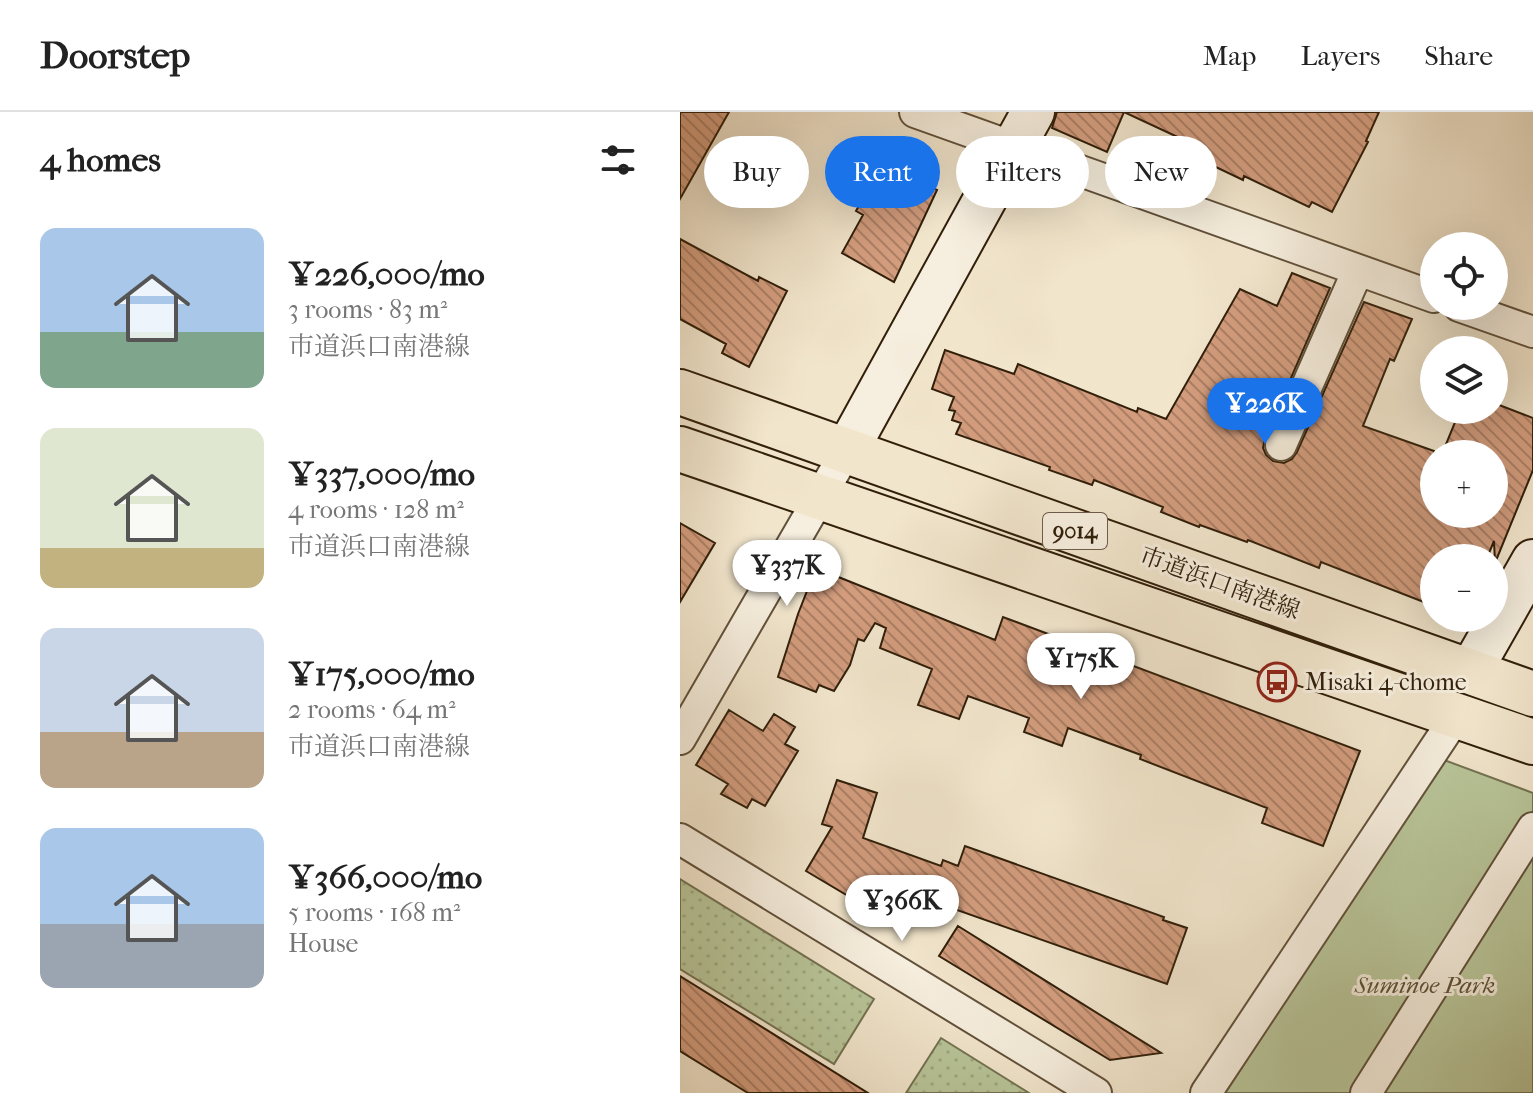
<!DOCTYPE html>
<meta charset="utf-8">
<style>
:root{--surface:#fff;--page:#f2f2f2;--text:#222;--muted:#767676;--line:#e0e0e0;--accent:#1a73e8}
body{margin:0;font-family:"IM FELL French Canon","Noto Serif JP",serif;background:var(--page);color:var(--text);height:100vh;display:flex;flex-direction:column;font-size:30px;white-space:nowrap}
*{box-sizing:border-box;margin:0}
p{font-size:26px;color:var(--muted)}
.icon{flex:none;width:44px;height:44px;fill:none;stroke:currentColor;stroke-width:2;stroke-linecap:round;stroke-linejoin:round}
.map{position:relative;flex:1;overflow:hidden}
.sheet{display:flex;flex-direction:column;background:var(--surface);width:680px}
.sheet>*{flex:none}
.guide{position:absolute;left:24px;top:24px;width:708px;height:72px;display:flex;gap:16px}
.tools{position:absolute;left:740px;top:120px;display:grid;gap:16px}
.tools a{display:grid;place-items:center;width:88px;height:88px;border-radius:50%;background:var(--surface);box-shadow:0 8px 32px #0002;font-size:40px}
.price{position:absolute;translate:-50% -68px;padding:0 18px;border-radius:28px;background:#fff;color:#222;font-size:26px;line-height:52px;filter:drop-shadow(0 2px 4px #0008)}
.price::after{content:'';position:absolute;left:50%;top:48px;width:24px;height:18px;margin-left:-12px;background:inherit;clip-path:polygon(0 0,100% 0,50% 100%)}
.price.selected{background:var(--accent);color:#fff}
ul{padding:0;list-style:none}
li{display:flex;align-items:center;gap:24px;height:200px;padding:0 40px}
li span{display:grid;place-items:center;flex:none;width:224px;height:160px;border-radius:16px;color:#555}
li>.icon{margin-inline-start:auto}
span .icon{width:96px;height:96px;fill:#fffc;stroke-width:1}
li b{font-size:34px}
h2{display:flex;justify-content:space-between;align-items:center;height:96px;padding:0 40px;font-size:34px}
.pill{padding:0 28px;border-radius:36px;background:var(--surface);box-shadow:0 8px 32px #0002;font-size:28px;line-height:72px}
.pill.selected{background:var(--accent);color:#fff}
header{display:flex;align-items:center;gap:48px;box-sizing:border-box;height:112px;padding:0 40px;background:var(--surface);border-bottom:2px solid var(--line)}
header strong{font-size:38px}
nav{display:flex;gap:44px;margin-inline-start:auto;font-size:28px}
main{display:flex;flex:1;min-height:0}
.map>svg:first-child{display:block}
.grass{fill:url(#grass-dots);stroke:#747252;stroke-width:2}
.park{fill:#b8c599;stroke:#747252;stroke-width:2}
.building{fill:url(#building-back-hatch);stroke:#311f0a;stroke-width:2}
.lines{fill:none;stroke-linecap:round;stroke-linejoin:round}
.street-casing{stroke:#61503a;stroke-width:34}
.secondary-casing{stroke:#311f0a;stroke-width:46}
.primary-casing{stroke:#311f0a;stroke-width:48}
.street{stroke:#f6eede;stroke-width:30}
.secondary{stroke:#f6eede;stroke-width:42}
.primary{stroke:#f1e5cc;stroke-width:44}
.labels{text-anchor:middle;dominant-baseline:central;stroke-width:6;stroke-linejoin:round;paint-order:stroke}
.shield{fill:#f6eede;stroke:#6c5d4a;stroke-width:2}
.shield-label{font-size:22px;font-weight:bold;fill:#311f0a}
.street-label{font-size:24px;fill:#311f0a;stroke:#f6eede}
.poi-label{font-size:24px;fill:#311f0a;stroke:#f6eede;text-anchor:start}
.park-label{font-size:24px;font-style:italic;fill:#5a5135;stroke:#f6eede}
</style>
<header>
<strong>Doorstep</strong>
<nav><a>Map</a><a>Layers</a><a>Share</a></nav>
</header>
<main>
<section class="sheet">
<h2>4 homes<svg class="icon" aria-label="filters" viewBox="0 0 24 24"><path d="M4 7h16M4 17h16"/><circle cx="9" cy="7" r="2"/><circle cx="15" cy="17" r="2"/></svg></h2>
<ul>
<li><span style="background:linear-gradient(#a9c7e8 65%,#7fa58c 0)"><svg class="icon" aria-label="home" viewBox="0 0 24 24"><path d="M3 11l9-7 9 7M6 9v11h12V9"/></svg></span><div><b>¥226,000/mo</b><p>3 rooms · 83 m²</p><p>市道浜口南港線</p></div></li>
<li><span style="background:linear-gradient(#dfe7d0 75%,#c2b280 0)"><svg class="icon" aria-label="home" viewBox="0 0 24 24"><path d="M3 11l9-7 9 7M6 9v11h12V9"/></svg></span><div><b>¥337,000/mo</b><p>4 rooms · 128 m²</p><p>市道浜口南港線</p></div></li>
<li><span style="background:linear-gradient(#c9d6e8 65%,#b9a48a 0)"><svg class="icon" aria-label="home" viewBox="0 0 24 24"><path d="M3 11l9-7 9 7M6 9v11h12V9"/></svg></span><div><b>¥175,000/mo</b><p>2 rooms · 64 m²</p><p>市道浜口南港線</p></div></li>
<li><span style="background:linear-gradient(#a9c7e8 60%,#9aa5b1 0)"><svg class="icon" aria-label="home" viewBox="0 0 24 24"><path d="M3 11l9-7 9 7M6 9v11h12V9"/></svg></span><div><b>¥366,000/mo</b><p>5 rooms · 168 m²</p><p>House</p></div></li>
</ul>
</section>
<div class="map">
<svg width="853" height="981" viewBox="0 0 853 981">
<defs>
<pattern id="grass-dots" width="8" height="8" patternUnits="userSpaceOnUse" patternTransform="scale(2)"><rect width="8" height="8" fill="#b8c599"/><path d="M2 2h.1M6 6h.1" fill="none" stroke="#9fa982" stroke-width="1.8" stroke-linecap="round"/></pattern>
<pattern id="building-back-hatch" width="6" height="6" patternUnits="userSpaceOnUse" patternTransform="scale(2)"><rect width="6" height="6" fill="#d29c7d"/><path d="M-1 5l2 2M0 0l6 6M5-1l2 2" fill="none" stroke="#ab7f65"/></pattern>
</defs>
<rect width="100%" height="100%" fill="#f1e5cc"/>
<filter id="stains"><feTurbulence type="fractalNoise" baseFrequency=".0025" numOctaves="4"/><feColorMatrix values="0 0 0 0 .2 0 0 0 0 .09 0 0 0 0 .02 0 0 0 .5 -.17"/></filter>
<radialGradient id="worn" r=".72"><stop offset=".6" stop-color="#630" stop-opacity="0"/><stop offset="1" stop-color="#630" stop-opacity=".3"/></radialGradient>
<path class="grass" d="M 0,767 L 194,887 L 154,952 L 0,857 Z
M 261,926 L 349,981 L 226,981 Z"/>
<path class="park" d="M 764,648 L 853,681 L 853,981 L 545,981 Z"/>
<path class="building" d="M 0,0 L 49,0 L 0,87 Z
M 377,0 L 444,0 L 427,40 L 372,16 Z
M 444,0 L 699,0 L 686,29 L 688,30 L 652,100 L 632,90 L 629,95 L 564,64 L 563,68 L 498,37 L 502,27 Z
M 203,52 L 257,78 L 214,170 L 162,141 L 183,103 L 176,99 Z
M 0,127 L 78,169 L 79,165 L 107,179 L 69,255 L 42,241 L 46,232 L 0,207 Z
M 612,161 L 650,176 L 585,326 L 583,336 L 586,343 L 593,349 L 604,351 L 612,347 L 617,340 L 684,190 L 732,207 L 714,249 L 710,247 L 683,314 L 754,339 L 754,402 L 814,402 L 814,342 L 762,342 L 780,298 L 814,298 L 814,291 L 853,306 L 853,358 L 815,451 L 814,429 L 807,446 L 754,446 L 754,494 L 641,450 L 639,456 L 568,428 L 567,430 L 520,413 L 519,415 L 481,400 L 483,395 L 414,368 L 412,373 L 369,358 L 370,355 L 276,322 L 281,311 L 272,308 L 275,299 L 269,298 L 274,285 L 252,277 L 265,238 L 334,262 L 338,252 L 457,300 L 458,296 L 486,307 L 560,177 L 597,194 Z
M 0,411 L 35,431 L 0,490 Z
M 136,456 L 315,528 L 323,505 L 680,639 L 643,734 L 582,711 L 587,696 L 460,647 L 461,643 L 388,616 L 382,634 L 344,620 L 349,606 L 288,584 L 279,607 L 238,593 L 252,557 L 200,536 L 206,516 L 195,511 L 184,529 L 178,527 L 170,553 L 154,579 L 139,573 L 136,580 L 98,565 L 118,502 Z
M 49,598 L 83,619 L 94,602 L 115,615 L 105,632 L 118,639 L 85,694 L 72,687 L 67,696 L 41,682 L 48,672 L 16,653 Z
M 157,668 L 197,681 L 183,726 L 261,754 L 263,748 L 278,754 L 285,734 L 484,805 L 483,808 L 507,816 L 487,872 L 212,775 L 197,801 L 126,759 L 152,715 L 142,712 Z
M 278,814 L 481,941 L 430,948 L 259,844 Z
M 0,864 L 188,981 L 68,981 L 0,939 Z"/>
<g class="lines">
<g class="street-casing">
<path id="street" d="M 235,0 L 754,185
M 779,194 L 853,220
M 601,333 L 678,158
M 0,627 L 167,338
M 0,727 L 416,981
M 526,981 L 777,603
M 686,981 L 853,716"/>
</g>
<g class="secondary-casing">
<path id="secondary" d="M 167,338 L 353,0
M 790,560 L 853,449"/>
</g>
<g class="primary-casing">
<path id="primary" d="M 0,280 L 853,582
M 0,337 L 853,630"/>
</g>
<use href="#street" class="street"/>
<use href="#secondary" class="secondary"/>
<use href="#primary" class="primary"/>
</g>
<defs>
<g id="bus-ring" transform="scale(2)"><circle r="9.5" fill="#f6eede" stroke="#8f2418" stroke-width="1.5"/><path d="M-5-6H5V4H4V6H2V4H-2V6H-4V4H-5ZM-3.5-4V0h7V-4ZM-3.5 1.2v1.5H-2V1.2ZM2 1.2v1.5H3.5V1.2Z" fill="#8f2418"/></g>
</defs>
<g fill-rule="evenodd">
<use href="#bus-ring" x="597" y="570"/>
</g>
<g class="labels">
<rect class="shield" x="363" y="401" width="64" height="36" rx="6"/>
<g class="shield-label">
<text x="395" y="419">9014</text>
</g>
<g class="street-label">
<text transform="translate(540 471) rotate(20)">市道浜口南港線</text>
</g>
<g class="poi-label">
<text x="625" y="570">Misaki 4-chome</text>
</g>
<g class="park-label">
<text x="745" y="873">Suminoe Park</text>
</g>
</g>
<rect width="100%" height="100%" filter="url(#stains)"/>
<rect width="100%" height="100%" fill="url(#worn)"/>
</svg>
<div class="tools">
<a><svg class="icon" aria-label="locate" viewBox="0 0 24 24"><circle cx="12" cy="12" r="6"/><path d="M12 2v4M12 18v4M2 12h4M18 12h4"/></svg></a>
<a><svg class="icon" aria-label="layers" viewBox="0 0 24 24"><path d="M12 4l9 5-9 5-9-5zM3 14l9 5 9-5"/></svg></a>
<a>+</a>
<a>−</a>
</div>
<b class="price selected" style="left:585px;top:334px">¥226K</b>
<b class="price" style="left:107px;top:496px">¥337K</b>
<b class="price" style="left:401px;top:589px">¥175K</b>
<b class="price" style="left:222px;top:831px">¥366K</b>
<div class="guide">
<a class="pill">Buy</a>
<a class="pill selected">Rent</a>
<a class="pill">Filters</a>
<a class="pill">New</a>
</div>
</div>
</main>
